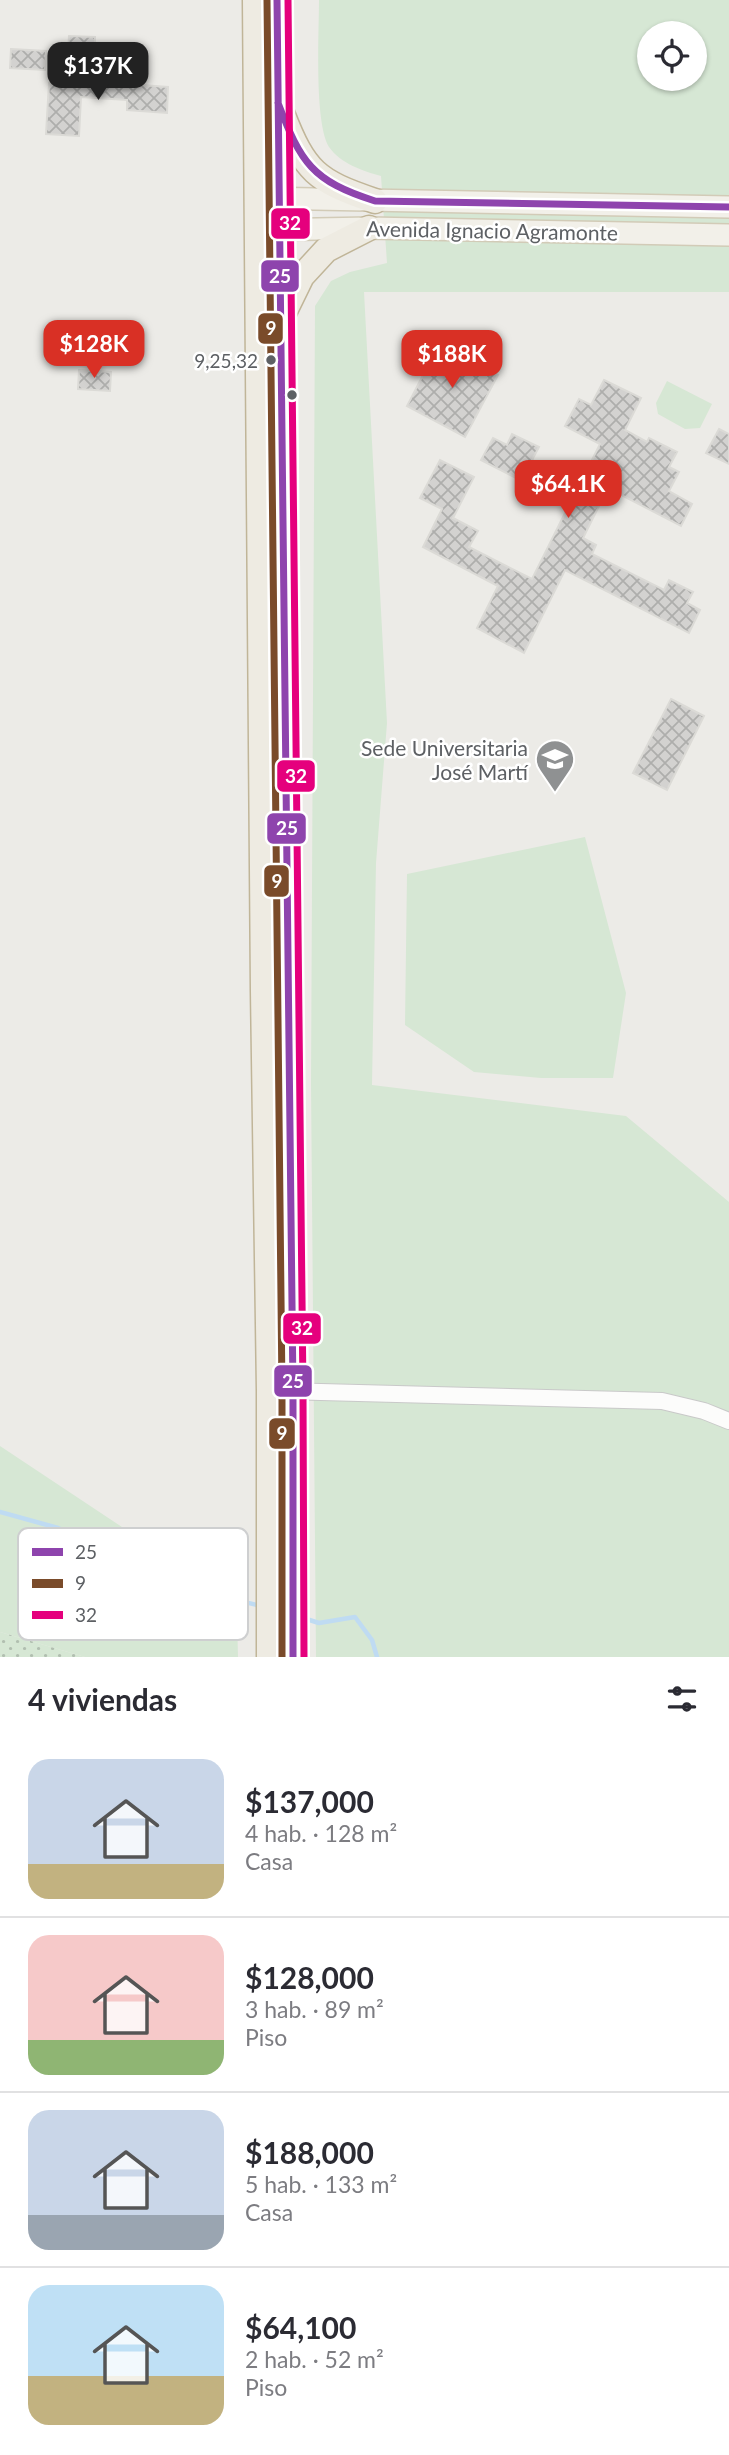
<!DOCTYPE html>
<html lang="es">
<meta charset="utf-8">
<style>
:root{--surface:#fff;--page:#f7f7f7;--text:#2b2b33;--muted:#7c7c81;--line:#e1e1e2;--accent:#d93025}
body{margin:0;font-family:Lato,sans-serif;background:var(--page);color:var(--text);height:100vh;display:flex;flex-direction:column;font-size:26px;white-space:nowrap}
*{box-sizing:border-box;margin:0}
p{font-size:23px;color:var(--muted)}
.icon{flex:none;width:38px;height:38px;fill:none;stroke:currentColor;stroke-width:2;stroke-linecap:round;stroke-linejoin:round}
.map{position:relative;height:1657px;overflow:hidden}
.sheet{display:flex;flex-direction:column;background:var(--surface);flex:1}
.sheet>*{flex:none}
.tools{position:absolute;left:637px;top:21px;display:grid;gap:14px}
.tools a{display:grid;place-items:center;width:70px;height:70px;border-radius:50%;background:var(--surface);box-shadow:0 2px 5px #0004;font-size:35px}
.price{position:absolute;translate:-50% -60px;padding:0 16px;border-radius:14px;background:var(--accent);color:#fff;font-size:23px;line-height:46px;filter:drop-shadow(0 2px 4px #0008)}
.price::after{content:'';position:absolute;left:50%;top:42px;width:21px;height:16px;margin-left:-10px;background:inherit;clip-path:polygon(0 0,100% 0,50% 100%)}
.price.current{background:#222;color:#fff}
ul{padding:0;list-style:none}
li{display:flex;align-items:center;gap:21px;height:175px;padding:0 28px}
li+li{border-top:2px solid var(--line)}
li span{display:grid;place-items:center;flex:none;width:196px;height:140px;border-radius:21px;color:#555}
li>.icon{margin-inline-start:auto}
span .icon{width:84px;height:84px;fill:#fffc;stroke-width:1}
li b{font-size:30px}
h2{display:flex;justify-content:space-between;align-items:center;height:84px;padding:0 28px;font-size:30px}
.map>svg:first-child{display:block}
.green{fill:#d6e7d4;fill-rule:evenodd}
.garden{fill:url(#garden-dots)}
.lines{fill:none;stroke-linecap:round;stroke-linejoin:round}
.stream{stroke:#bfdbf2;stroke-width:4.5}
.building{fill:url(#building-cross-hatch);stroke:#dbdad6;stroke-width:2}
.minor-casing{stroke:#c9c9c9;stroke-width:18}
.major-casing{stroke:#d2cbb7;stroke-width:24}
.highway-casing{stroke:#c0b598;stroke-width:27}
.minor{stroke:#fcfcfb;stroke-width:16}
.major{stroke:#f2f0e9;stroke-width:21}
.highway{stroke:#eeebe2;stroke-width:24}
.bus-1-casing{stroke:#fff;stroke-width:12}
.bus-2-casing{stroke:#fff;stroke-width:12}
.bus-3-casing{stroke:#fff;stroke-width:12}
.bus-1{stroke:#8e44ad;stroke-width:7}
.bus-2{stroke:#7a4b2a;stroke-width:7}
.bus-3{stroke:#e5007d;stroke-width:7}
.bus-dot{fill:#5d6064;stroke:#fff;stroke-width:2.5}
.labels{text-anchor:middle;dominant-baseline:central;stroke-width:5;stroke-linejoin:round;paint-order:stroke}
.bus-label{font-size:19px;fill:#5d6064;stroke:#fff;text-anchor:end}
.street-label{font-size:21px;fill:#5d6064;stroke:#fff}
.poi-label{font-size:21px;fill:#5d6064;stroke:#fff;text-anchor:end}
.key{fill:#fff;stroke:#cecfd0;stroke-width:2}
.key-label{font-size:19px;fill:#5d6064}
.line-badge{stroke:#fff;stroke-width:2.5}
.badge-label{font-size:19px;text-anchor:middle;font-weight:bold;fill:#fff}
</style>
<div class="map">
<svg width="729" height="1657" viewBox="0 0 729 1657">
<defs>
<pattern id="garden-dots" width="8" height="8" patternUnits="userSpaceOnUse" patternTransform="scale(1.75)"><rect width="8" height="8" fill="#d6e7d4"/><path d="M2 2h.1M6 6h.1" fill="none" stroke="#b1bfb0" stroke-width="1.8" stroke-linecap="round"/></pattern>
<pattern id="building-cross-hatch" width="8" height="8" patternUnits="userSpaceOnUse" patternTransform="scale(1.75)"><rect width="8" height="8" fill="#d3d2d0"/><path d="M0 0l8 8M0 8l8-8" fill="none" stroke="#aeaeac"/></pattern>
</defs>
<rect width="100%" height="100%" fill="#ecebe7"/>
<path class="green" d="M 319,0 L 729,0 L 729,292 L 364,292 L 387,723 L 376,863 L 372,1085 L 626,1116 L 729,1202 L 729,1657 L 316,1657 L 311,1083 L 315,306 L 331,281 L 350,272 L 387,263 L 381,176 C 363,171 341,164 329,147 C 314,123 319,33 319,0 ZM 649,33 L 695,33 L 695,79 L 649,79 Z
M 667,381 L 712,404 L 700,428 L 685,429 L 658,414 L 656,403 Z
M 585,837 L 626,993 L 613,1078 L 541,1078 L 474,1072 L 405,1025 L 407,874 Z
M 0,1446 L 128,1531 L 162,1559 L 209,1567 L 236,1576 L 238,1657 L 85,1657 L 0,1632 Z"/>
<path class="garden" d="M 0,1632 L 85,1657 L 0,1657 Z"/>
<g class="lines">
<path class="stream" d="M 0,1512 L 58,1528 L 94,1543 C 96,1567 92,1569 73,1581 L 74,1588 L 84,1592 L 134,1601 L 172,1582 L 207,1593 L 261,1606
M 300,1617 L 319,1623 L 355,1617 L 372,1640 L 377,1657"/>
</g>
<path class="building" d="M 69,36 L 95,37 L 95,53 L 68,52 Z
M 11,49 L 46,51 L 45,70 L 10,68 Z
M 99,82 L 168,87 L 167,113 L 127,110 L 127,100 L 81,97 L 79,136 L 46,134 L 49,83 L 99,85 Z
M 439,344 L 498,375 L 465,437 L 407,406 Z
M 79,370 L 111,372 L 110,391 L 78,389 Z
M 604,380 L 641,398 L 625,430 L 647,442 L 649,438 L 677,452 L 669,467 L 679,472 L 669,491 L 692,504 L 681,526 L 608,488 L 583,538 L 596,545 L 592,554 L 664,590 L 669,580 L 693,592 L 687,603 L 700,610 L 689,633 L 565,570 L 524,653 L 477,628 L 498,586 L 423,547 L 442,509 L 420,498 L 440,460 L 474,477 L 453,518 L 478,531 L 469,547 L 532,579 L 569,505 L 481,460 L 493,438 L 507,445 L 512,434 L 539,447 L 532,460 L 580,484 L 600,444 L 565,426 L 579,399 L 591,405 Z
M 719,429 L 729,434 L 729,464 L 706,453 Z
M 671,699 L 704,716 L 667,790 L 633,773 Z"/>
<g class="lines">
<g class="minor-casing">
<path id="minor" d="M 283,1391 L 662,1401 L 704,1411 L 729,1421"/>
</g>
<g class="major-casing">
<path id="major" d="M 262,198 L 729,207
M 265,230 L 369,228 L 729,235"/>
</g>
<g class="highway-casing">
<path id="highway" d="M 255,0 L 263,991 L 269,1391 L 269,1657
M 277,0 L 293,1391 L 293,1657
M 282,113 C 305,172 316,181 375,201
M 281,319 L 302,276 L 326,250 L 369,228"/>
</g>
<use href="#minor" class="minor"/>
<use href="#major" class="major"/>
<use href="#highway" class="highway"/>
<g class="bus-1-casing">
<path id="bus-1" d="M 277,0 L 293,1391 L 293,1657
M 278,103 C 301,163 312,181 375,201 L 729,207"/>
</g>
<g class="bus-2-casing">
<path id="bus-2" d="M 267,0 L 282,1391 L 282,1657"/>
</g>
<g class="bus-3-casing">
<path id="bus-3" d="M 288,0 L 303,1391 L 304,1657"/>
</g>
<use href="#bus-1" class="bus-1"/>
<use href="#bus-2" class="bus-2"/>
<use href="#bus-3" class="bus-3"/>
</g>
<defs>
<g id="university-pin" transform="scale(2.0125)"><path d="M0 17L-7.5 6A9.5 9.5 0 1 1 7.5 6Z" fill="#8f9192" stroke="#fff"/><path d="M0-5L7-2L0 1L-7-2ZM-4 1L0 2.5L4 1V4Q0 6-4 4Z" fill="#fff"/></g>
</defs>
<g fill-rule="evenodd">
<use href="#university-pin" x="555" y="759"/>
</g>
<g class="bus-dot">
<circle cx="271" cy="360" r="6"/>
<circle cx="292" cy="395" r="6"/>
</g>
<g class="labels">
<g class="bus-label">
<text x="258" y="360">9,25,32</text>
</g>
<g class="street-label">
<text transform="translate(492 230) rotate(1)">Avenida Ignacio Agramonte</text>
</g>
<g class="poi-label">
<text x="528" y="747">Sede Universitaria<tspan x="528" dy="24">José Martí</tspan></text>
</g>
</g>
<rect x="18" y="1528" width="230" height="112" rx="10" class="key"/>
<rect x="32" y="1548" width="31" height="8" fill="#8e44ad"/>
<rect x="32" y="1579" width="31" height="9" fill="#7a4b2a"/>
<rect x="32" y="1611" width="31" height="8" fill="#e5007d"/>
<g class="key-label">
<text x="75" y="1559">25</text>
<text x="75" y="1590">9</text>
<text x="75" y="1622">32</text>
</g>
<g class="line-badge">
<rect x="270" y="207" width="41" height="33" rx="7" fill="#e5007d"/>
<rect x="260" y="259" width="40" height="34" rx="7" fill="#8e44ad"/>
<rect x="257" y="312" width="27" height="33" rx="7" fill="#7a4b2a"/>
<rect x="276" y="759" width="40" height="34" rx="7" fill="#e5007d"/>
<rect x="266" y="812" width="41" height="33" rx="7" fill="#8e44ad"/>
<rect x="263" y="864" width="27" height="34" rx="7" fill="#7a4b2a"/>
<rect x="282" y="1312" width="40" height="33" rx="7" fill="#e5007d"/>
<rect x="273" y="1364" width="40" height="34" rx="7" fill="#8e44ad"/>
<rect x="268" y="1417" width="28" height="33" rx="7" fill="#7a4b2a"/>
</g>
<g class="badge-label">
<text x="290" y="230">32</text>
<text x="280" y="283">25</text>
<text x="271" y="335">9</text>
<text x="296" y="783">32</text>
<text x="287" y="835">25</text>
<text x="277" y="888">9</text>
<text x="302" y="1335">32</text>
<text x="293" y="1388">25</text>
<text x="282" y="1440">9</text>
</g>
</svg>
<div class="tools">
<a><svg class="icon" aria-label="locate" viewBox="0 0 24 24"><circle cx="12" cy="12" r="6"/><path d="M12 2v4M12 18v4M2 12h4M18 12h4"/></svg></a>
</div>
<b class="price current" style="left:98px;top:102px">$137K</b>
<b class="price" style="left:94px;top:380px">$128K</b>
<b class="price" style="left:452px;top:390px">$188K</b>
<b class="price" style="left:568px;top:520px">$64.1K</b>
</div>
<section class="sheet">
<h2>4 viviendas<svg class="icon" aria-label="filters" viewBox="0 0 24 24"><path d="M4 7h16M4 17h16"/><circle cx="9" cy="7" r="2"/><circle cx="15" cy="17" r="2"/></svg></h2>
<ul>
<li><span style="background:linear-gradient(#c9d6e8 75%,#c2b280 0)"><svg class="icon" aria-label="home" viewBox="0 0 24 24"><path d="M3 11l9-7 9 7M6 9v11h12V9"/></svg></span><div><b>$137,000</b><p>4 hab. · 128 m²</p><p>Casa</p></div></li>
<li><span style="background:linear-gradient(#f6c9c9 75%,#8fb573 0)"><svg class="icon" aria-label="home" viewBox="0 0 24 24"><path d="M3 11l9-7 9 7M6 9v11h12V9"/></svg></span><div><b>$128,000</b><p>3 hab. · 89 m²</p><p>Piso</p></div></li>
<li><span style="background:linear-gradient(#c9d6e8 75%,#9aa5b1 0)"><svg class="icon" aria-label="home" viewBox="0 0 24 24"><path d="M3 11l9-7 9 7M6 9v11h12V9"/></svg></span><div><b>$188,000</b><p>5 hab. · 133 m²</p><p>Casa</p></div></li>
<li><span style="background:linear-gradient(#bfe0f5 65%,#c2b280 0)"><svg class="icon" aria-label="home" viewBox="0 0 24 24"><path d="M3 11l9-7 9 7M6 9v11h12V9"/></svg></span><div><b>$64,100</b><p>2 hab. · 52 m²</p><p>Piso</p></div></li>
</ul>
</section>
